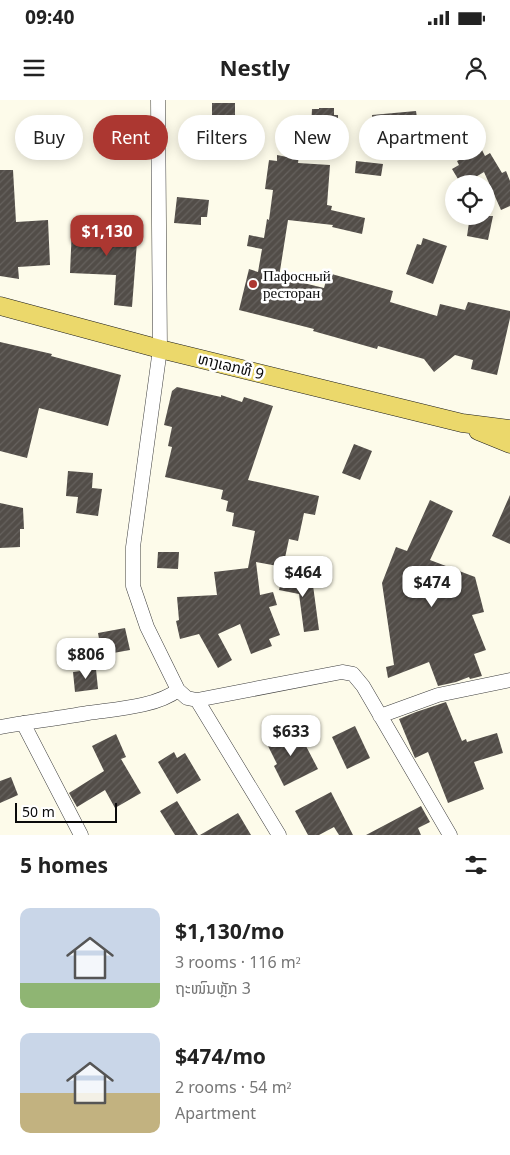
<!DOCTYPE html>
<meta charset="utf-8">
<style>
:root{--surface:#fff;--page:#f2f2f2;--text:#222;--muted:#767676;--accent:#ac3731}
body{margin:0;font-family:Georgia,"Noto Sans Lao",serif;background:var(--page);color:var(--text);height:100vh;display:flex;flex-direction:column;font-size:19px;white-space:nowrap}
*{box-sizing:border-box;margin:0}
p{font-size:16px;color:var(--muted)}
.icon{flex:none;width:28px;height:28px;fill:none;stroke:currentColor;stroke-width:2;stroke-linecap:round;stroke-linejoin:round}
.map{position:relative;height:735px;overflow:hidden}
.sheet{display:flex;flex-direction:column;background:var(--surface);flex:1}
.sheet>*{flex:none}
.guide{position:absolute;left:15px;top:15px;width:480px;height:45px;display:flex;gap:10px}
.tools{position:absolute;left:445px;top:75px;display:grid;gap:10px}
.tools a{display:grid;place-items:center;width:50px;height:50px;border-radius:50%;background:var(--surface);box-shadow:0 2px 12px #0003;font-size:25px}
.scale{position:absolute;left:15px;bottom:12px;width:102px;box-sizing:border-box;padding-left:5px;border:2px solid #0a0a0a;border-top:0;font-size:14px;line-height:18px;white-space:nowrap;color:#0a0a0a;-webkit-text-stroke:4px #fff;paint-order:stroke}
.price{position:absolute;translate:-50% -42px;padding:0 11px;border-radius:10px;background:#fff;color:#222;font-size:16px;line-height:32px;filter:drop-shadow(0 1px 2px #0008)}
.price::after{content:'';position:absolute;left:50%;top:30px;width:15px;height:11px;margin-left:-8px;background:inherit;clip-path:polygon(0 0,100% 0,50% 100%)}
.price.selected{background:var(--accent);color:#fff}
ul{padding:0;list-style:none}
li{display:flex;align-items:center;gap:15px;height:125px;padding:0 20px}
li span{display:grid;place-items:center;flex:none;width:140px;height:100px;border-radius:10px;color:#555}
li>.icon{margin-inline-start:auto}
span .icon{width:60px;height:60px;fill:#fffc;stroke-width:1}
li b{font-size:21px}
h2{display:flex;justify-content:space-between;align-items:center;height:60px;padding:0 20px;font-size:21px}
.tag{padding:0 18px;border-radius:22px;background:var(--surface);box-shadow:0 2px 12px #0003;font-size:18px;line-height:45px}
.tag.selected{background:var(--accent);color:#fff}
.status{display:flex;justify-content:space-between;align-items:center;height:35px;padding:0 25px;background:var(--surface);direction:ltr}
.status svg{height:14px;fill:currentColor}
header{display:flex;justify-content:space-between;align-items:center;height:65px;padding:0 20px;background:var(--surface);font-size:22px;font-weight:700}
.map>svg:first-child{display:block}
.building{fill:url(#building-hatch)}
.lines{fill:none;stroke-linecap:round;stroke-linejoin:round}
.minor-casing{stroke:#3d3d3d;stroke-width:15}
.major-casing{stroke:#1b1b1b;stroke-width:19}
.minor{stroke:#fff;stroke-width:14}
.major{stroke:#ebd86b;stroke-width:18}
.poi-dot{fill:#ac3731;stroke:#fff;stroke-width:2}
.labels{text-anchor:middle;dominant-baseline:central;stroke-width:5;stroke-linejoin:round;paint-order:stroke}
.poi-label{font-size:15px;fill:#0a0a0a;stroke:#fff;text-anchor:start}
.street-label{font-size:15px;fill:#0a0a0a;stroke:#fff}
</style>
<div class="status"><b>09:40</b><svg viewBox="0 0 49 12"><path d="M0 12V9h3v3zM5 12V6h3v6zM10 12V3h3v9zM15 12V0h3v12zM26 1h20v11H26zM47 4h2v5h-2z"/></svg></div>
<header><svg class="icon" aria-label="menu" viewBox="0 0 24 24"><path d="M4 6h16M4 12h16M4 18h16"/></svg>Nestly<svg class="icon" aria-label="person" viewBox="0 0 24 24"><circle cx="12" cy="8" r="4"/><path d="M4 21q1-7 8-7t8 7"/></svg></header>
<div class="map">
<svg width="510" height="735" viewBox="0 0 510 735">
<defs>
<pattern id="building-hatch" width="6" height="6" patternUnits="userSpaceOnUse" patternTransform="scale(1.25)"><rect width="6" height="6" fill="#524d48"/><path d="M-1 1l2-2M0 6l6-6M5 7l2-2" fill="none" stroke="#66625e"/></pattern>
</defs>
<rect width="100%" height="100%" fill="#fdfbea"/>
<path class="building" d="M 212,3 L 235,3 L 235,24 L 212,24 Z
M 319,8 L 334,8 L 334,15 L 338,15 L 338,29 L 311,28 L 312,9 L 319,9 Z
M 416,11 L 419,32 L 374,37 L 372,15 Z
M 291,28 L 302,30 L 298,63 L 330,65 L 327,105 L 332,106 L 331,110 L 365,118 L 362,134 L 332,127 L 333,125 L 288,120 L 279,177 L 324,188 L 328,173 L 393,191 L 390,202 L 437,216 L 440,204 L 465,210 L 468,202 L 510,211 L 510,218 L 497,275 L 471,269 L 473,260 L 455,255 L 434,272 L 424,259 L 378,246 L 377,249 L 313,231 L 314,229 L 239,210 L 249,169 L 258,172 L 262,149 L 247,146 L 249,135 L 264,138 L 267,119 L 269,120 L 273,90 L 265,89 L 269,60 L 277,61 L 277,55 L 287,57 Z
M 475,47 L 478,53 L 482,50 L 485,56 L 490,53 L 502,73 L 506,71 L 510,81 L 510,106 L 501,110 L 484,72 L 464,84 L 461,84 L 452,69 L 459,65 L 457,61 L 465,57 L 463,53 Z
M 356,61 L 383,64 L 381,76 L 355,73 Z
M 0,70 L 13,70 L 16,122 L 48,120 L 50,165 L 18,167 L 19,179 L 0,176 Z
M 177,97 L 209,100 L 207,117 L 201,117 L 201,125 L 174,123 Z
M 470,116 L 493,116 L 488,140 L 467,136 Z
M 72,127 L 138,129 L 132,207 L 114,205 L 116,175 L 70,173 Z
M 423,138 L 447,146 L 433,184 L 406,174 L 417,144 L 421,145 Z
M 0,242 L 52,254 L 51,256 L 121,275 L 108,326 L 39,308 L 27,358 L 0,351 Z
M 177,287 L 221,297 L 221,295 L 242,302 L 244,297 L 273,306 L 248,380 L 319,396 L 315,415 L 304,413 L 298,441 L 289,439 L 283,467 L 256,462 L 260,495 L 273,492 L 277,505 L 269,507 L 280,535 L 269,539 L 272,546 L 251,554 L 240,524 L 218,534 L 232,560 L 218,568 L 199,534 L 180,539 L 176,521 L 179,520 L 177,497 L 217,495 L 214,472 L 248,468 L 255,431 L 232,426 L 234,413 L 226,411 L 228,401 L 221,399 L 223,390 L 165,377 L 172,347 L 168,346 L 172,327 L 164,325 L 172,291 Z
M 354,344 L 372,351 L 360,380 L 342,373 Z
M 68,371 L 93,373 L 92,388 L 102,389 L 98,416 L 76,413 L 78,397 L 66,396 Z
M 510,395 L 510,444 L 492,436 Z
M 430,400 L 453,411 L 430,460 L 475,477 L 484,512 L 472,515 L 486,550 L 474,554 L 482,576 L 470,579 L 469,577 L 456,582 L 438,586 L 429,562 L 388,578 L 386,567 L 394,565 L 382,483 L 396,447 L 407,451 Z
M 0,403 L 23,408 L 24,429 L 20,429 L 20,447 L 0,448 Z
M 158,452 L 179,452 L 178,469 L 157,468 Z
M 283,472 L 312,478 L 319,530 L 304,532 L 299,494 L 279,490 Z
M 125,528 L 130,550 L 102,555 L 98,533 Z
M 96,569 L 98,589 L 75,592 L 73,572 Z
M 446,602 L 462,641 L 466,639 L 467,642 L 497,633 L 503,653 L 474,662 L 484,689 L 448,703 L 428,652 L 415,658 L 399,619 L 416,612 Z
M 355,626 L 370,658 L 347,669 L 332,637 Z
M 296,627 L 318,669 L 284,686 L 274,666 L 277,664 L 266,642 Z
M 116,634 L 126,657 L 121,659 L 141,693 L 115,708 L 105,690 L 77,707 L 69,693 L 104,671 L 92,646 Z
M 174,652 L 177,658 L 185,653 L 201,680 L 177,694 L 158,662 Z
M 11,677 L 18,695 L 0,703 L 0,681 Z
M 331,692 L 353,735 L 339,735 L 334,727 L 319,735 L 308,735 L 295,711 Z
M 177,701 L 198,735 L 175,735 L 160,711 Z
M 421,706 L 430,722 L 418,728 L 421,735 L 366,735 Z
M 238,713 L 251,735 L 200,735 Z"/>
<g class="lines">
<g class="minor-casing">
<path id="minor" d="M 158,0 L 160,249 L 133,447 L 133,486 L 147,527 L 178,590
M 197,600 L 279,735
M 380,616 L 438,595 L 510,580
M 23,623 L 81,735
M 0,627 C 29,622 59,618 88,613 C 115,609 156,607 178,590 L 187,598 L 197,600 L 342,572 L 353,574 L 363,586 L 450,735"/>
</g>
<g class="major-casing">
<path id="major" d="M 0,206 L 160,249 L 462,323 L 510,329
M 478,331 L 510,344"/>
</g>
<use href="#minor" class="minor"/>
<use href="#major" class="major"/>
</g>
<circle class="poi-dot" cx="253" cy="184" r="5"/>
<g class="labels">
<g class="poi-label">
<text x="263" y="175">Пафосный<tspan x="263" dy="17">ресторан</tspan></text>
</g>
<g class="street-label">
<text transform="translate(231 266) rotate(14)">ທາງເລກທີ 9</text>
</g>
</g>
</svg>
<div class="tools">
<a><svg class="icon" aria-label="locate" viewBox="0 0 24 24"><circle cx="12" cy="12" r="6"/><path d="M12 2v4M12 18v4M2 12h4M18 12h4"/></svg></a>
</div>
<div class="scale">50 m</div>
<b class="price selected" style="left:107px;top:157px">$1,130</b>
<b class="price" style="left:303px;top:498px">$464</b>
<b class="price" style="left:432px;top:508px">$474</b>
<b class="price" style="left:86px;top:580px">$806</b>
<b class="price" style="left:291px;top:657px">$633</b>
<div class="guide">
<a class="tag">Buy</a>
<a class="tag selected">Rent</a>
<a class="tag">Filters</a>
<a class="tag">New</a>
<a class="tag">Apartment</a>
</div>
</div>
<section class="sheet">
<h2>5 homes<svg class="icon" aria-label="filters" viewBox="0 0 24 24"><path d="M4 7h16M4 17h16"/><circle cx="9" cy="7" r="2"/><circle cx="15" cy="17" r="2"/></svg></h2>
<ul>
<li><span style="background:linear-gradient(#c9d6e8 75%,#8fb573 0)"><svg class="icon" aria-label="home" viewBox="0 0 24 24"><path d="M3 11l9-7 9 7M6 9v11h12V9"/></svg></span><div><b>$1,130/mo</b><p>3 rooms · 116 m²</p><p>ຖະໜົນຫຼັກ 3</p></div></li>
<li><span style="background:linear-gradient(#c9d6e8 60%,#c2b280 0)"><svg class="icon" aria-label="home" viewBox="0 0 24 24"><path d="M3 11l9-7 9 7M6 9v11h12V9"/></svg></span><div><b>$474/mo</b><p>2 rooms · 54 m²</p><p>Apartment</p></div></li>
</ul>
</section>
